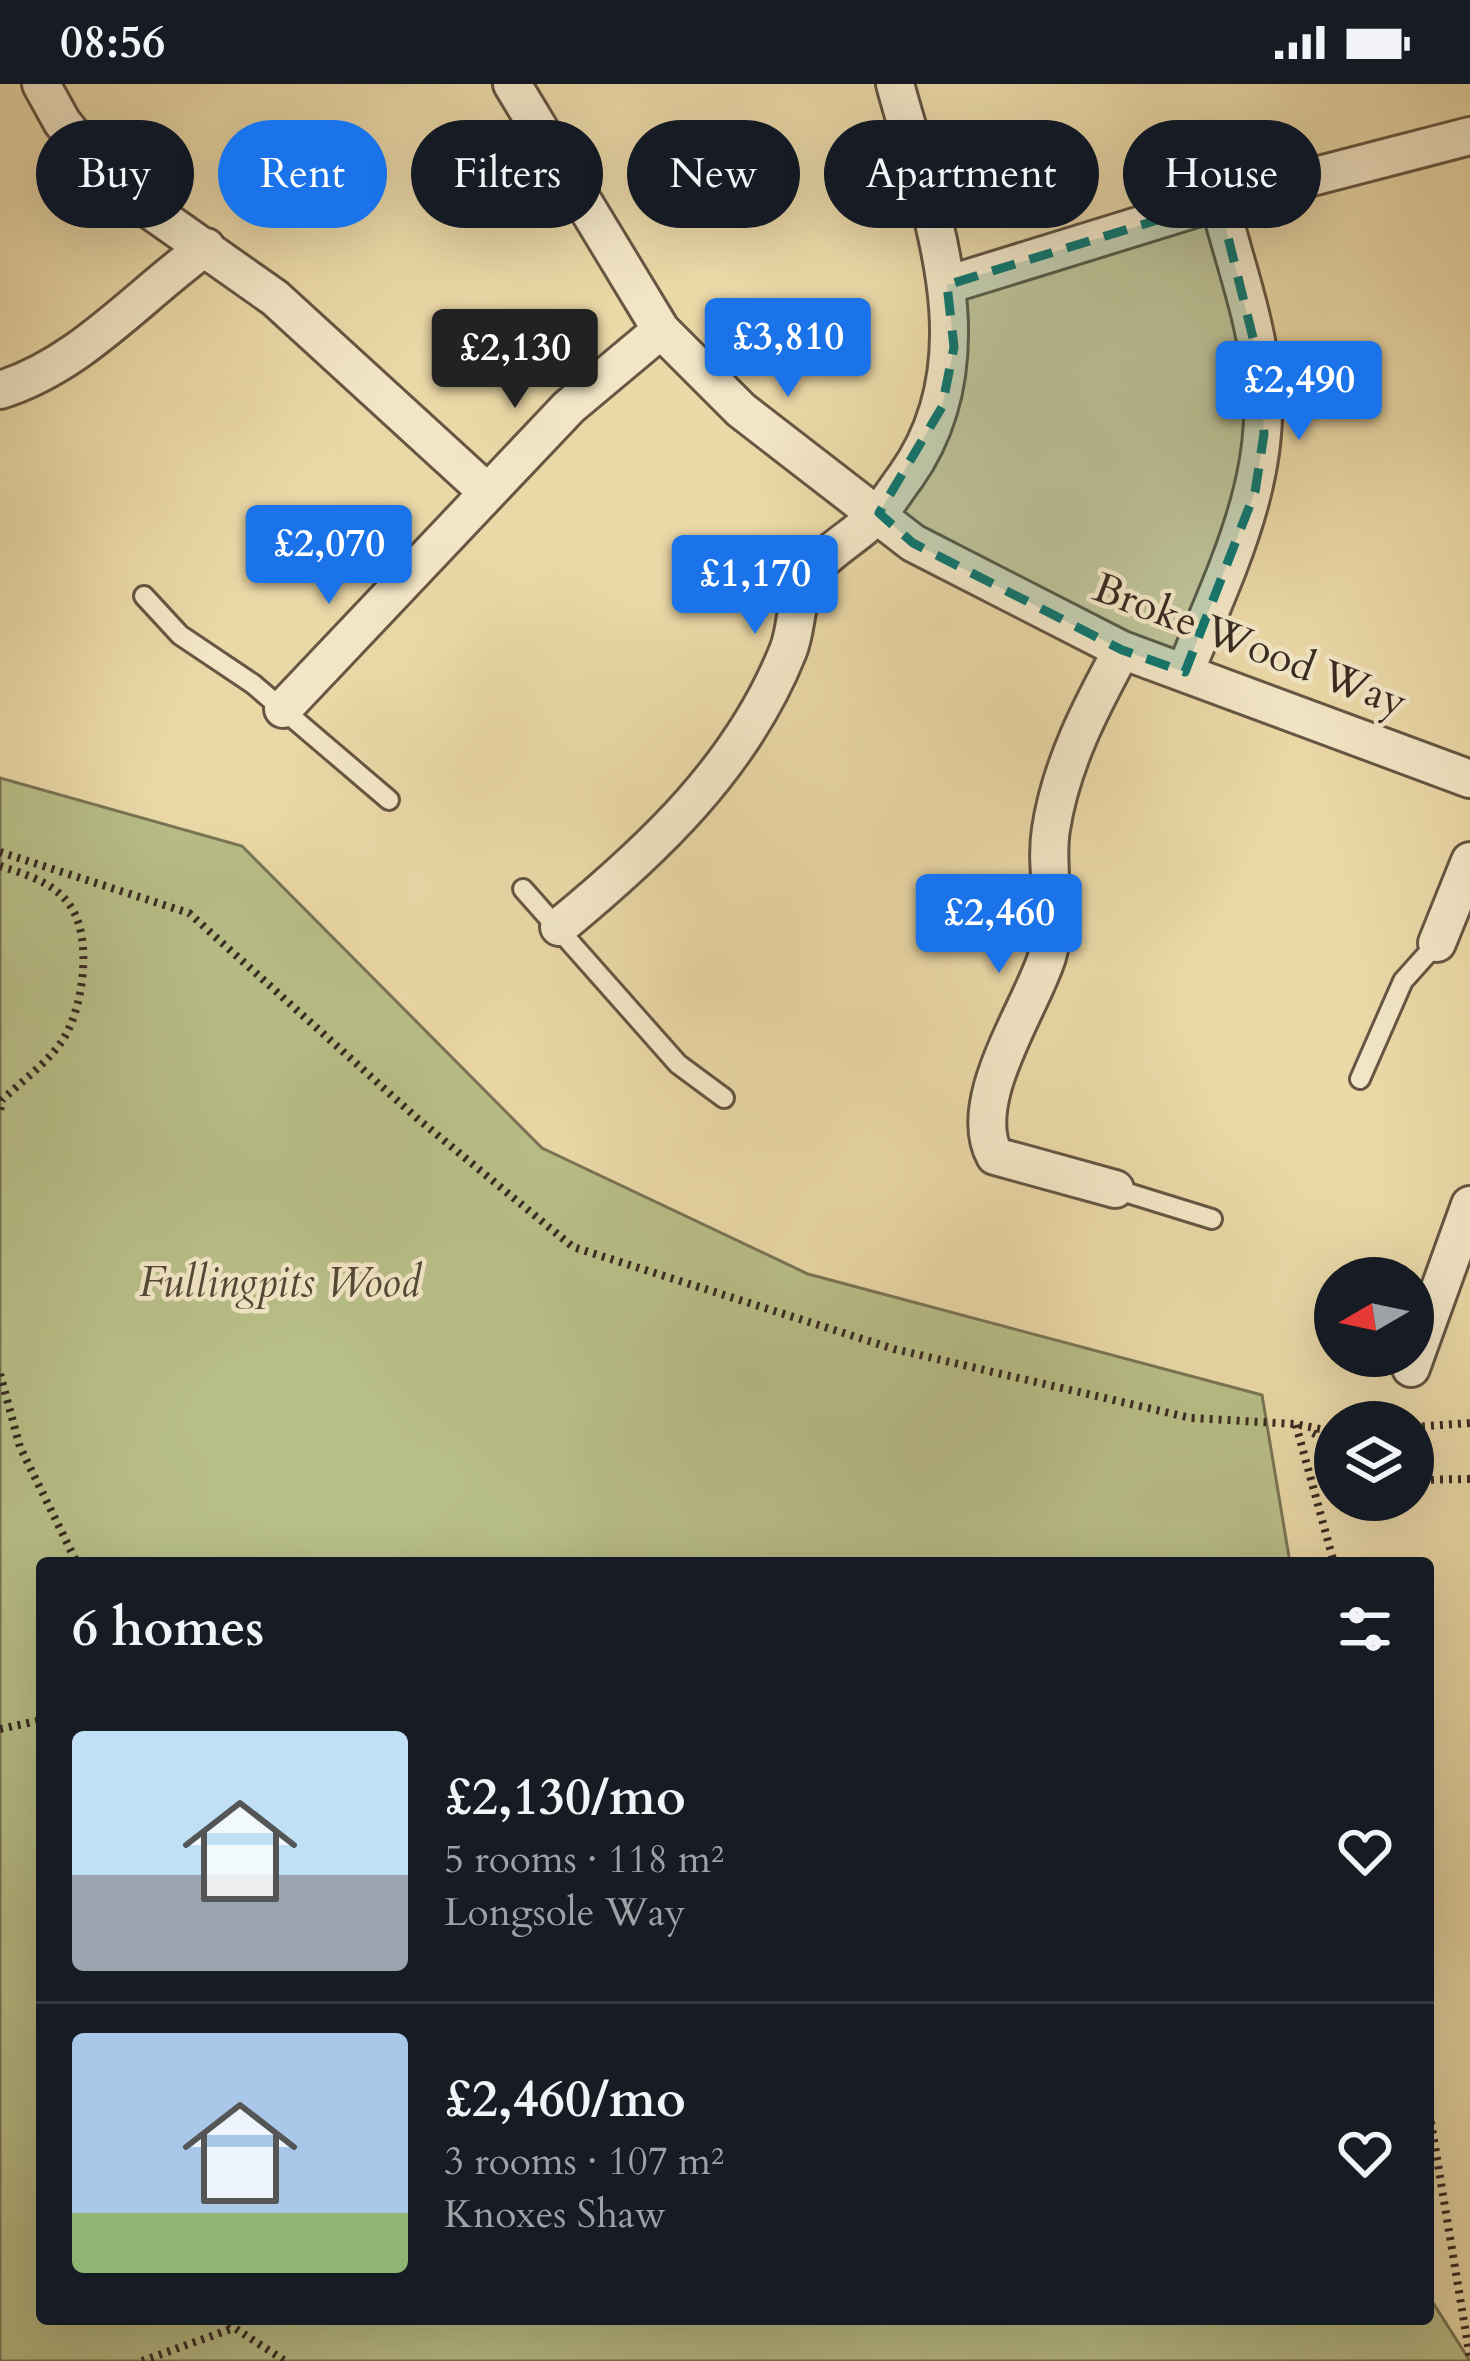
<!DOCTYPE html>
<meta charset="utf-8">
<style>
:root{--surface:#171b24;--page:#20242c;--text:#f1f3f6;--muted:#9ea1a6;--line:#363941;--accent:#1a73e8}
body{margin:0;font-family:Cardo,serif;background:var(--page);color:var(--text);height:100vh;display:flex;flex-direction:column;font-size:45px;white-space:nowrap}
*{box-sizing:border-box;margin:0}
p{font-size:39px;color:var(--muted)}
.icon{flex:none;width:66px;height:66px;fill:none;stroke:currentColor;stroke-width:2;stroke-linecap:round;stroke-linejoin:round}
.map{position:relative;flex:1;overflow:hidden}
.side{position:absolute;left:36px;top:1473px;width:1398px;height:768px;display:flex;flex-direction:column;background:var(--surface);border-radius:12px;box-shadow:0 12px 48px #0002}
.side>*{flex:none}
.top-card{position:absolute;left:36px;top:36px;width:1398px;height:108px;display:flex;gap:24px}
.needle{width:78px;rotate:261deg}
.fabs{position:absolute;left:1314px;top:1173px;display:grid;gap:24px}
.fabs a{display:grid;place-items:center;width:120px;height:120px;border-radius:50%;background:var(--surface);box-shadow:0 12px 48px #0002;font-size:60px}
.price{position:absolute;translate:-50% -102px;padding:0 27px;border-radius:12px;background:var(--accent);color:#fff;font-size:39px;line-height:78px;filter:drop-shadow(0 3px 6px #0008)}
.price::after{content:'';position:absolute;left:50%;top:72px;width:36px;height:27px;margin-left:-18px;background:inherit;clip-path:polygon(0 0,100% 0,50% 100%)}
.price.active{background:#222;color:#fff}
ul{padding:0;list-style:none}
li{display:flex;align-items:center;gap:36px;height:300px;padding:0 36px}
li+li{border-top:3px solid var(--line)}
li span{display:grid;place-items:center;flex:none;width:336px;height:240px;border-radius:12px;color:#555}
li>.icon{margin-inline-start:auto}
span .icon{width:144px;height:144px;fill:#fffc;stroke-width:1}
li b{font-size:51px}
h2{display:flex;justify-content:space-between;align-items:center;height:144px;padding:0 36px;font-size:51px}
.chip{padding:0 42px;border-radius:54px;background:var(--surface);box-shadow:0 12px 48px #0002;font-size:42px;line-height:108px}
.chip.active{background:var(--accent);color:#fff}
.status{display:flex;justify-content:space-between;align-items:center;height:84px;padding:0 60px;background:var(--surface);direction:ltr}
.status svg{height:33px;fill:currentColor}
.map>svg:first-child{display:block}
.green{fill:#b8be87;stroke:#787454;stroke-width:3}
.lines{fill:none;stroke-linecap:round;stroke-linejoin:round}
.lane-casing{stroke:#665643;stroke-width:24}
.street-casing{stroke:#665643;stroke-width:42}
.path{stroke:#392b22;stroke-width:8;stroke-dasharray:3 6;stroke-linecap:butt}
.lane{stroke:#f2e6c6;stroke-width:18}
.street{stroke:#f2e6c6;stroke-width:36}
.marked{fill:#0f766e;fill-opacity:0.2;stroke:#0f766e;stroke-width:9;stroke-dasharray:24 15;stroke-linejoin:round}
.labels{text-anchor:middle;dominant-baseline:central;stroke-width:9;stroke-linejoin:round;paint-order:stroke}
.street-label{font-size:42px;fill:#392b22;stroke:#f2e6c6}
.park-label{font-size:42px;font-style:italic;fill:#524836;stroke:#f2e6c6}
</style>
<div class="status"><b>08:56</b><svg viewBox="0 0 49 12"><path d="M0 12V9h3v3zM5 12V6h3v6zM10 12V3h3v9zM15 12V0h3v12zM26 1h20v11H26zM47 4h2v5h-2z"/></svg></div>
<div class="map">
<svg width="1470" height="2277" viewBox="0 0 1470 2277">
<rect width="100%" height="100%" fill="#ebd8a7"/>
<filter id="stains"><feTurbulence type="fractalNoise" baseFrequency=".00167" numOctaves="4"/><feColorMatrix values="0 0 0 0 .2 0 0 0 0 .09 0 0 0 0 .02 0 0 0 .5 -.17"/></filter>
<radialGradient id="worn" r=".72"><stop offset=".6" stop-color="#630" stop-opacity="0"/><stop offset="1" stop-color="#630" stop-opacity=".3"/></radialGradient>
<path class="green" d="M 0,694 L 242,762 L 542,1064 L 808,1190 L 1262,1311 L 1290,1479 L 42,1479 L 42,2235 L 1428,2235 L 1428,2211 L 1470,2277 L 0,2277 Z"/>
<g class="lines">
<g class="lane-casing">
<path id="lane" d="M 144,512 L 180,551 L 253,600 L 389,716
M 523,805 L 678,980 L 724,1014
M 1360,995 L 1403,897 L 1437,859
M 1115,1105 L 1212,1135"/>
</g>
<g class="street-casing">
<path id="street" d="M 41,0 L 62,38 L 109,97 L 275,214 L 487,408
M 512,0 L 661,246 L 741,326 L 913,459 L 1122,566 L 1470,695
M 947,201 L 1219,117 L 1470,52
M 0,306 C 81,281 138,212 206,163
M 1185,588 C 1224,491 1275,394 1261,287 C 1254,230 1233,172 1219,117
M 283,625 L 569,323 L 661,246
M 559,843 C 654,765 742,682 788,567 C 797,545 795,517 806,496 C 820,470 859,451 879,429 C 889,417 897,404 906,392 C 991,272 930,128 895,0
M 1437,859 L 1470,777
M 1115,1105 L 995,1072 C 965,1018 1030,926 1047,873 C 1060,829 1044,788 1051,745 C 1061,680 1091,623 1122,566
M 1411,1284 L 1470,1121"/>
</g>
<path class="path" d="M 0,768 L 189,829 L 418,1035 L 573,1163 L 894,1265 L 1191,1334 L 1295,1340 L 1335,1348
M 0,782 C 25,790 56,799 71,823 C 93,856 83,926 62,957 C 47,979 21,998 2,1016 L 0,1027
M 0,1290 L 20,1363 L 77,1479
M 1296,1341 L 1334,1479
M 1413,1343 L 1470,1339
M 1313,1349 L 1335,1360
M 1413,1396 L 1470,1395
M 0,1645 L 42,1636
M 1428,2020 L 1470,2274
M 221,2235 L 285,2277
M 142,2277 L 231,2245"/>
<use href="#lane" class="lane"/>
<use href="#street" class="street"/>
</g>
<path class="marked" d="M 1219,117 L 1261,286 L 1264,350 L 1255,408 L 1185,588 L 1122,566 L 913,459 L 879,429 L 942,323 L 954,263 L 947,201 Z"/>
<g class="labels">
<g class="street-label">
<text transform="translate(1250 561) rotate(21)">Broke Wood Way</text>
</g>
<g class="park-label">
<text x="280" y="1198">Fullingpits Wood</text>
</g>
</g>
<rect width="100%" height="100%" filter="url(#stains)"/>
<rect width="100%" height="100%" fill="url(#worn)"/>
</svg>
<div class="fabs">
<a><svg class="needle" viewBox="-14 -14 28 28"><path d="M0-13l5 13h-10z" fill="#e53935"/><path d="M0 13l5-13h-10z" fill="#9ea1a6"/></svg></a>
<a><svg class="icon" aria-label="layers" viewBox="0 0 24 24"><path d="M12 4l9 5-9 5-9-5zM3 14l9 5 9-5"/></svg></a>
</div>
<b class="price" style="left:788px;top:316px">£3,810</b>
<b class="price active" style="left:515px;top:327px">£2,130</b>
<b class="price" style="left:1299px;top:359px">£2,490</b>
<b class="price" style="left:329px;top:523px">£2,070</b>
<b class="price" style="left:755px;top:553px">£1,170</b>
<b class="price" style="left:999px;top:892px">£2,460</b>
<div class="top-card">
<a class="chip">Buy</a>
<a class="chip active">Rent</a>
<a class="chip">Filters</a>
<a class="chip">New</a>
<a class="chip">Apartment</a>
<a class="chip">House</a>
</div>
<section class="side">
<h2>6 homes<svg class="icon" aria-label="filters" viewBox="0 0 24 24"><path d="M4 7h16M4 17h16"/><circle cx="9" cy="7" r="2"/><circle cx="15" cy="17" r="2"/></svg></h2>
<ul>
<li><span style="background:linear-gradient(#bfe0f5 60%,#9aa5b1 0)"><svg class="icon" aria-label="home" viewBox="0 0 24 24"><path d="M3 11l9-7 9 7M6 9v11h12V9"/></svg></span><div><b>£2,130/mo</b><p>5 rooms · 118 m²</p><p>Longsole Way</p></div><svg class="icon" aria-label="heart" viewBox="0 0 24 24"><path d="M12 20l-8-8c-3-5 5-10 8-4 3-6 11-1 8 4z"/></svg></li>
<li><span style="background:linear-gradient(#a9c7e8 75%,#8fb573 0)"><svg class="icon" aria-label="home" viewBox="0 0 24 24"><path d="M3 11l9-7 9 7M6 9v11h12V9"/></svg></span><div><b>£2,460/mo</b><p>3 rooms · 107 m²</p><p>Knoxes Shaw</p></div><svg class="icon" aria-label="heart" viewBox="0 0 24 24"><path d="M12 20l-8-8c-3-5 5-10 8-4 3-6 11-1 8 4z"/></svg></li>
</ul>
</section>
</div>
